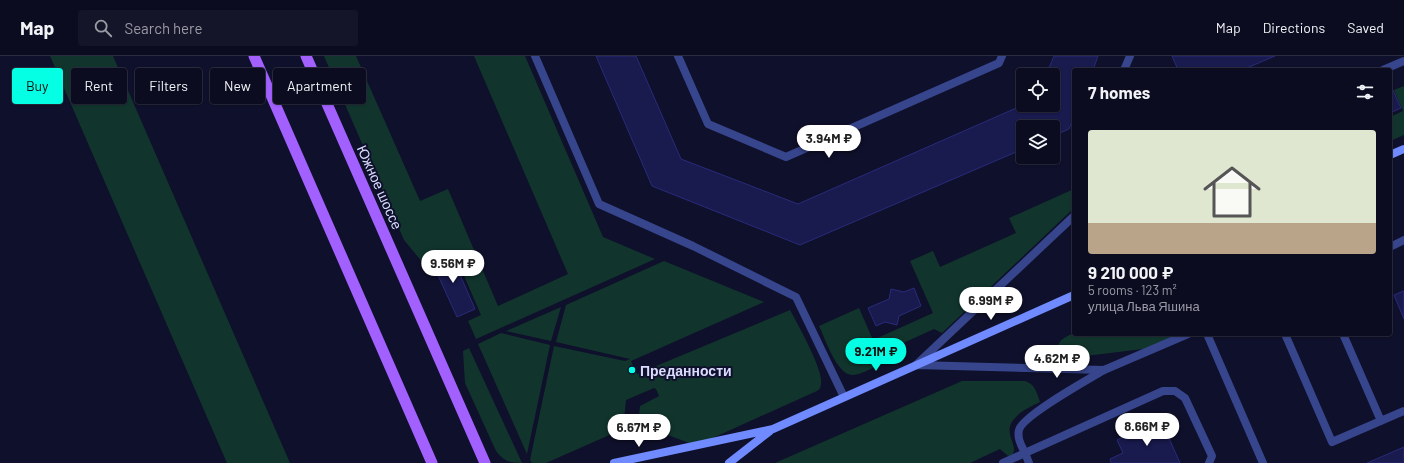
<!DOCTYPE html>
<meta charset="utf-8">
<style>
:root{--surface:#0b0c20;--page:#141529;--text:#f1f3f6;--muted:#9a9ba5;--line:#2b2c3e;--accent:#05ffe4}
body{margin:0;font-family:Barlow,sans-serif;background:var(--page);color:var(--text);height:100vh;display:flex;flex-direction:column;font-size:15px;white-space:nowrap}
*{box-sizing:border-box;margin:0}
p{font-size:13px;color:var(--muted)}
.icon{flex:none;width:22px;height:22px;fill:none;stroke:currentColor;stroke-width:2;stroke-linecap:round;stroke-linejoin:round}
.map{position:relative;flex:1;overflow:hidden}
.panel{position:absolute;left:1072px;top:12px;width:320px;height:268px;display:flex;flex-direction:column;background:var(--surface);border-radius:4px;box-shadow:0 1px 3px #0004,0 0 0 1px var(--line)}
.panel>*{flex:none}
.guide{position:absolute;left:12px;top:12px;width:380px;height:36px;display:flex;gap:8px}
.buttons{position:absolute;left:1016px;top:12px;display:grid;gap:8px}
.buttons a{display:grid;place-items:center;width:44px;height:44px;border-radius:4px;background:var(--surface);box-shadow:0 1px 3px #0004,0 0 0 1px var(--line);font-size:20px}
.price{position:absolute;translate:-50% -34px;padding:0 9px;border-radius:14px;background:#fff;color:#222;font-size:13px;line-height:26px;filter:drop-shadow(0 1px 2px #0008)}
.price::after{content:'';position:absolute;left:50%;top:24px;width:12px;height:9px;margin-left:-6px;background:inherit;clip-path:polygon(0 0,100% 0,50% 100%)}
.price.selected{background:var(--accent);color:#111}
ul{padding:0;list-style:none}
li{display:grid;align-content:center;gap:8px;height:212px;padding:0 16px}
li span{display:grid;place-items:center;height:124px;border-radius:4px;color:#555}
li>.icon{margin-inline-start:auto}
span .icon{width:72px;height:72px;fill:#fffc;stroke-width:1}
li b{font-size:17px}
h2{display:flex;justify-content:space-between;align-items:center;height:48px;padding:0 16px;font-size:17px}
.pill{padding:0 14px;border-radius:4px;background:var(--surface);box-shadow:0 1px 3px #0004,0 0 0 1px var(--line);font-size:14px;line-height:36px}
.pill.selected{background:var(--accent);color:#111}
header{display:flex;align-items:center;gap:24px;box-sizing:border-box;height:56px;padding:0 20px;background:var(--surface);border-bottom:1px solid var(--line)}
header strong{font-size:19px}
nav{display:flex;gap:22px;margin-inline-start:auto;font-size:14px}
.search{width:280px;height:36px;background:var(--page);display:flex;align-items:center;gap:10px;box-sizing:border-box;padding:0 14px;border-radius:4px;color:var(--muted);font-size:15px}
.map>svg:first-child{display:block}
.green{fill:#11352d}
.building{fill:#191a4d;stroke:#2a2b7b}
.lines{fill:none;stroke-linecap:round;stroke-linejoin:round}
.service{stroke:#37458d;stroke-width:8}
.minor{stroke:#37458d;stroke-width:8}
.secondary{stroke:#708aff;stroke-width:8}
.primary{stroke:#a260ff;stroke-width:11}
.poi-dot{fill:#05ffe4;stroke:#0f102b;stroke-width:1.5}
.labels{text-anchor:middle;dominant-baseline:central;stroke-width:4;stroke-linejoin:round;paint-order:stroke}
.street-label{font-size:14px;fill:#d9dcff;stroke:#0f102b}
.poi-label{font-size:14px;font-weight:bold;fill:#d9dcff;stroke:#0f102b;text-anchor:start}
</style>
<header>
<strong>Map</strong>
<div class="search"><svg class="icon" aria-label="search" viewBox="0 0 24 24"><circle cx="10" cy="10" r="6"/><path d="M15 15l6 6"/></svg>Search here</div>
<nav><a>Map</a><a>Directions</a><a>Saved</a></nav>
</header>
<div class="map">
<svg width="1404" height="407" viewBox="0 0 1404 407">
<rect width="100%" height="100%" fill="#0f102b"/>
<path class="green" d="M 50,0 L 113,0 L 290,407 L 227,407 Z
M 324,0 L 356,0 L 420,145 L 448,133 L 498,250 L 568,218 L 474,0 L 525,0 L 603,181 L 655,203 L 476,283 L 468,265 L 481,259 L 453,194 L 423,207 L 404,184 Z
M 1404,30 L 1404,79 L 1390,85 L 1390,61 L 1403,55 L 1394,34 Z
M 1074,133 L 1074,152 L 942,277 L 934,273 L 890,293 L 885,306 C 877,309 861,319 853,319 C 837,320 825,282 819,270 L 859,252 L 873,284 L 933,257 L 910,205 L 933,195 L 940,211 L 1016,177 L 1009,162 Z
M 664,205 L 764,246 L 631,305 L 637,318 L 790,254 C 798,269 823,313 821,327 C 821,331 820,333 817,335 L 706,385 L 692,388 L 638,368 L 640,350 L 659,340 L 656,333 L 654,332 L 626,344 L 623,373 L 546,407 L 532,407 L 530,404 L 554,290 L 625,305 L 630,303 L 556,286 L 566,249 Z
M 561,251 L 551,285 L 506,275 Z
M 501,277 L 550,289 L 527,398 L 478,288 Z
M 1074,277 L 1177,278 L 1178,281 L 1151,292 L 1069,302 L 1063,300 C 1051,288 1063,282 1074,277 Z
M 469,292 L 522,407 C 509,407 504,405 496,395 L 465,327 L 463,295 Z
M 962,325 L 1025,325 C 1035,328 1037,337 1040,346 C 1032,350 1022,354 1016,361 C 1000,376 1020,389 1012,399 L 1008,400 L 1000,393 L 970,407 L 775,407 Z"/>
<path class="building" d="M 596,0 L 636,0 L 681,103 L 798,148 L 1023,49 L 1053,49 L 1053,19 L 1046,19 L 1054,0 L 1098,0 L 1093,14 L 1074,14 L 1074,61 L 1069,73 L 1053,80 L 1053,71 L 1023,71 L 1023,93 L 800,189 L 652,130 Z
M 1172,0 L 1275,0 L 1242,14 L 1178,14 Z
M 1393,34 L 1401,52 L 1390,57 L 1390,36 Z
M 450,196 L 475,253 L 457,261 L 431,204 Z
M 914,232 L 921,250 L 899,260 L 897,269 L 885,266 L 876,270 L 868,252 L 889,243 L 891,233 L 904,236 Z
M 1404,235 L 1404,263 L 1394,239 Z
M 1161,364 L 1180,407 L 1111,407 L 1110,403 L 1123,397 L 1117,384 Z
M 1404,391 L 1404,407 L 1367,407 Z"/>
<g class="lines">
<path class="service" d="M 535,0 L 599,148 L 693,190 L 796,241 L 844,341
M 678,0 L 708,68 L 786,101 L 999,7 L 1002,0
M 1124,14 L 1130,0
M 1207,278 L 1263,407
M 1285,278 L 1332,386 L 1404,355
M 1343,278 L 1381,365
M 1104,314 C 1089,323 1022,360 1019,374 C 1017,382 1021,389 1025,397 L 1163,335 L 1175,335 L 1185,342 L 1212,400 L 1209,407
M 1003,407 L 1025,397 L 1029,407"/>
<path class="minor" d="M 1383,14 L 1404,5
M 1390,191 L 1404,184
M 916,309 L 1104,314 L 1188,278
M 916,309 L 1074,160"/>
<path class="secondary" d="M 1390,99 L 1404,93
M 614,407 L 773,373 L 1074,239
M 729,407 L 770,375"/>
<path class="primary" d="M 254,0 L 432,407
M 306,0 L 485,407"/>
</g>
<circle class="poi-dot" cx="632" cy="314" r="4"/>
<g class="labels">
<g class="street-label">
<text transform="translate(380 131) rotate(66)">Южное шоссе</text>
</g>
<g class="poi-label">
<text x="640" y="314">Преданности</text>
</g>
</g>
</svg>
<div class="buttons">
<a><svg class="icon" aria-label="locate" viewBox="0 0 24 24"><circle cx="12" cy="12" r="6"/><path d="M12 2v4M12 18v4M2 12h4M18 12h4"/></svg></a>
<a><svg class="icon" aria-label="layers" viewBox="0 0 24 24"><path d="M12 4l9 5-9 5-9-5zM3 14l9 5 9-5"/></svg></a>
</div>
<b class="price" style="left:829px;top:103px">3.94M ₽</b>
<b class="price" style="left:453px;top:228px">9.56M ₽</b>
<b class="price" style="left:991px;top:265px">6.99M ₽</b>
<b class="price selected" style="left:876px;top:316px">9.21M ₽</b>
<b class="price" style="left:1057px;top:323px">4.62M ₽</b>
<b class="price" style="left:1147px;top:391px">8.66M ₽</b>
<b class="price" style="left:639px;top:392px">6.67M ₽</b>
<div class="guide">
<a class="pill selected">Buy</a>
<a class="pill">Rent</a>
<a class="pill">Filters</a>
<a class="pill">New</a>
<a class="pill">Apartment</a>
</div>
<section class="panel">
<h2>7 homes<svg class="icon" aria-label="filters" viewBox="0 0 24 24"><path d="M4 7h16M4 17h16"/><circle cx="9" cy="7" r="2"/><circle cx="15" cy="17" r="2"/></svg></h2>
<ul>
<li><span style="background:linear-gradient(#dfe7d0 75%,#b9a48a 0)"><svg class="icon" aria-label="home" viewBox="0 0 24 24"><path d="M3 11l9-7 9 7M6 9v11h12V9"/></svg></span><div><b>9 210 000 ₽</b><p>5 rooms · 123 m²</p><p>улица Льва Яшина</p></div></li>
</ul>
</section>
</div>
